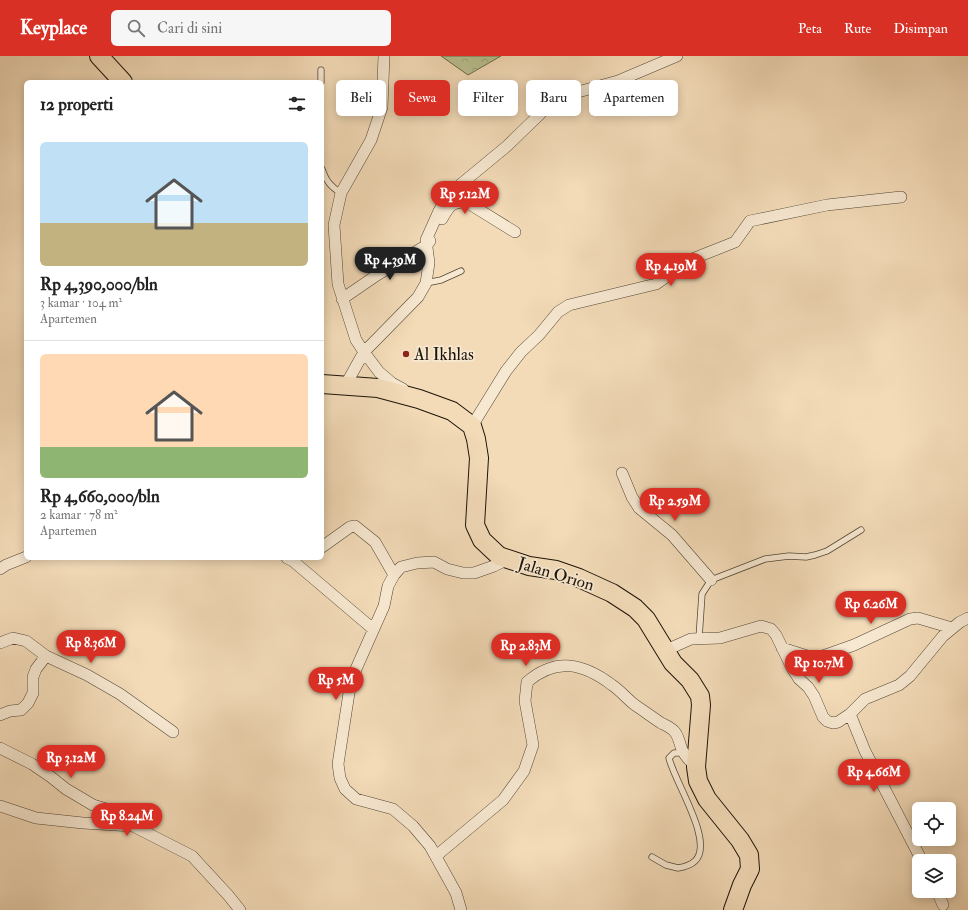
<!DOCTYPE html>
<html lang="id">
<meta charset="utf-8">
<style>
:root{--surface:#fff;--page:#f6f6f6;--text:#222;--muted:#767676;--line:#e0e0e0;--accent:#d93025}
body{margin:0;font-family:"IM FELL Double Pica",serif;background:var(--page);color:var(--text);height:100vh;display:flex;flex-direction:column;font-size:15px;white-space:nowrap}
*{box-sizing:border-box;margin:0}
p{font-size:13px;color:var(--muted)}
.icon{flex:none;width:22px;height:22px;fill:none;stroke:currentColor;stroke-width:2;stroke-linecap:round;stroke-linejoin:round}
.map{position:relative;flex:1;overflow:hidden}
.side{position:absolute;left:24px;top:24px;width:300px;height:480px;display:flex;flex-direction:column;background:var(--surface);border-radius:6px;box-shadow:0 2px 10px #0003}
.side>*{flex:none}
.guide{position:absolute;left:336px;top:24px;width:380px;height:36px;display:flex;gap:8px}
.fabs{position:absolute;left:912px;top:746px;display:grid;gap:8px}
.fabs a{display:grid;place-items:center;width:44px;height:44px;border-radius:6px;background:var(--surface);box-shadow:0 2px 10px #0003;font-size:20px}
.price{position:absolute;translate:-50% -34px;padding:0 9px;border-radius:14px;background:var(--accent);color:#fff;font-size:13px;line-height:26px;filter:drop-shadow(0 1px 2px #0008)}
.price::after{content:'';position:absolute;left:50%;top:24px;width:12px;height:9px;margin-left:-6px;background:inherit;clip-path:polygon(0 0,100% 0,50% 100%)}
.price.selected{background:#222;color:#fff}
ul{padding:0;list-style:none}
li{display:grid;align-content:center;gap:8px;height:212px;padding:0 16px}
li+li{border-top:1px solid var(--line)}
li span{display:grid;place-items:center;height:124px;border-radius:6px;color:#555}
li>.icon{margin-inline-start:auto}
span .icon{width:72px;height:72px;fill:#fffc;stroke-width:1}
li b{font-size:17px}
h2{display:flex;justify-content:space-between;align-items:center;height:48px;padding:0 16px;font-size:17px}
.pill{padding:0 14px;border-radius:6px;background:var(--surface);box-shadow:0 2px 10px #0003;font-size:14px;line-height:36px}
.pill.selected{background:var(--accent);color:#fff}
header{display:flex;align-items:center;gap:24px;box-sizing:border-box;height:56px;padding:0 20px;background:var(--accent);color:#fff}
header strong{font-size:19px}
nav{display:flex;gap:22px;margin-inline-start:auto;font-size:14px}
.search{width:280px;height:36px;background:var(--page);display:flex;align-items:center;gap:10px;box-sizing:border-box;padding:0 14px;border-radius:6px;color:var(--muted);font-size:15px}
.map>svg:first-child{display:block}
.forest{fill:url(#forest-crowns);stroke:#6b6a4c}
.lines{fill:none;stroke-linecap:round;stroke-linejoin:round}
.service-casing{stroke:#524635;stroke-width:7}
.minor-casing{stroke:#524635;stroke-width:12}
.trunk-casing{stroke:#1d1409;stroke-width:20}
.service{stroke:#f7e8d1;stroke-width:5.5}
.minor{stroke:#f7e8d1;stroke-width:11}
.trunk{stroke:#f3dbb8;stroke-width:18}
.poi-dot{fill:#8f2418;stroke:#f7e8d1;stroke-width:1.5}
.labels{text-anchor:middle;dominant-baseline:central;stroke-width:3.5;stroke-linejoin:round;paint-order:stroke}
.poi-label{font-size:17px;fill:#1d1409;stroke:#f7e8d1;text-anchor:start}
.street-label{font-size:17px;fill:#1d1409;stroke:#f7e8d1}
</style>
<header>
<strong>Keyplace</strong>
<div class="search"><svg class="icon" aria-label="search" viewBox="0 0 24 24"><circle cx="10" cy="10" r="6"/><path d="M15 15l6 6"/></svg>Cari di sini</div>
<nav><a>Peta</a><a>Rute</a><a>Disimpan</a></nav>
</header>
<div class="map">
<svg width="968" height="854" viewBox="0 0 968 854">
<defs>
<pattern id="forest-crowns" width="20" height="18" patternUnits="userSpaceOnUse"><rect width="20" height="18" fill="#b9c090"/><path d="M2 6a3 3 0 1 1 6 0M12 15a3 3 0 1 1 6 0" fill="none" stroke="#9fa47b"/></pattern>
</defs>
<rect width="100%" height="100%" fill="#f3dbb8"/>
<filter id="stains"><feTurbulence type="fractalNoise" baseFrequency=".005" numOctaves="4"/><feColorMatrix values="0 0 0 0 .2 0 0 0 0 .09 0 0 0 0 .02 0 0 0 .5 -.17"/></filter>
<radialGradient id="worn" r=".72"><stop offset=".6" stop-color="#630" stop-opacity="0"/><stop offset="1" stop-color="#630" stop-opacity=".3"/></radialGradient>
<path class="forest" d="M 441,0 L 501,0 L 468,19 Z"/>
<g class="lines">
<g class="service-casing">
<path id="service" d="M 321,26 L 321,14
M 322,113 C 326,125 331,131 341,137
M 426,227 L 441,224 L 461,215
M 699,582 L 702,538 L 711,524 L 765,503 L 789,500 L 806,501 L 815,499 L 827,495 L 861,474
M 652,801 L 666,809 L 678,812 C 684,811 691,809 695,805 C 715,786 674,725 669,702 L 674,697 L 683,697"/>
</g>
<g class="minor-casing">
<path id="minor" d="M 384,0 L 382,51 L 371,84 L 341,137 L 334,169 L 338,228 L 356,284 L 364,296 L 379,316 L 392,327 L 403,333
M 442,163 C 449,150 453,144 468,147 L 515,176
M 342,243 L 377,219 L 427,189 L 430,185
M 345,330 L 364,296 L 418,241 L 426,227 L 429,207 L 426,184 L 439,155 L 447,141 L 455,133 L 507,90 L 540,58 L 548,48 L 556,42 L 618,25 L 677,0
M 472,370 L 506,315 L 521,296 L 539,279 L 558,256 L 569,249 L 656,228 L 692,203 L 735,186 L 750,165 L 827,149 L 901,141
M 622,417 L 632,441 L 639,452 L 672,479 L 711,524
M 322,491 L 350,471 L 355,470 L 375,486 L 394,519
M 287,502 L 293,505 L 373,573
M 0,513 L 6,509 L 26,501
M 0,587 L 13,582 L 26,585 L 46,600 L 87,619 L 120,638 L 173,676
M 782,592 L 804,599 L 813,601 L 823,600 L 854,589 L 910,563 L 918,562 L 952,572
M 664,595 L 691,583 L 720,582 L 761,570 L 771,573 L 776,579 L 792,612 L 799,623 L 808,631 L 814,640 L 823,661 L 827,665 L 833,667 L 838,666 L 850,658 L 865,643 L 899,629 L 910,620 L 943,580 L 960,566 L 968,562
M 850,658 L 865,695 L 922,805
M 0,659 L 10,655 L 21,654 L 28,647 L 33,637 L 33,621 L 36,613 L 46,600
M 0,692 L 32,708 L 51,721 L 66,733 L 93,749 L 113,755 L 133,769
M 0,750 L 36,762 L 83,767 L 133,770 L 192,800 L 228,839 L 240,854
M 436,800 L 503,744 L 524,715 L 533,689 L 525,645 L 527,626 C 556,601 583,607 612,629 C 621,635 627,643 635,649 C 644,655 652,661 661,667 C 665,669 670,671 674,675 C 680,681 679,690 684,697 C 686,702 692,706 696,711
M 937,835 L 943,849
M 461,854 L 456,837 L 430,790 L 413,770 L 393,753 L 356,743 L 345,733 L 340,722 L 338,708 L 349,637 L 356,613 L 384,550 L 388,530 L 394,519 L 401,511 L 417,507 L 434,506 L 447,513 L 463,517 L 474,517 L 494,510 L 508,503"/>
</g>
<g class="trunk-casing">
<path id="trunk" d="M 99,0 L 123,26
M 322,328 L 378,332 L 419,343 L 452,355 L 472,370 L 476,383 L 479,402 L 475,469 L 482,484 L 499,500 L 529,510 L 556,514 L 579,522 L 612,537 L 635,552 L 646,563 L 673,607 L 690,624 L 700,640 L 701,649 L 696,711 L 698,725 L 707,743 L 740,784 L 749,799 L 750,813 L 742,829 L 733,854"/>
</g>
<use href="#service" class="service"/>
<use href="#minor" class="minor"/>
<use href="#trunk" class="trunk"/>
</g>
<circle class="poi-dot" cx="406" cy="298" r="4"/>
<g class="labels">
<g class="poi-label">
<text x="414" y="298">Al Ikhlas</text>
</g>
<g class="street-label">
<text transform="translate(556 518) rotate(17)">Jalan Orion</text>
</g>
</g>
<rect width="100%" height="100%" filter="url(#stains)"/>
<rect width="100%" height="100%" fill="url(#worn)"/>
</svg>
<div class="fabs">
<a><svg class="icon" aria-label="locate" viewBox="0 0 24 24"><circle cx="12" cy="12" r="6"/><path d="M12 2v4M12 18v4M2 12h4M18 12h4"/></svg></a>
<a><svg class="icon" aria-label="layers" viewBox="0 0 24 24"><path d="M12 4l9 5-9 5-9-5zM3 14l9 5 9-5"/></svg></a>
</div>
<b class="price" style="left:465px;top:159px">Rp 5.12M</b>
<b class="price selected" style="left:390px;top:225px">Rp 4.39M</b>
<b class="price" style="left:671px;top:231px">Rp 4.19M</b>
<b class="price" style="left:675px;top:466px">Rp 2.59M</b>
<b class="price" style="left:871px;top:569px">Rp 6.26M</b>
<b class="price" style="left:91px;top:608px">Rp 8.36M</b>
<b class="price" style="left:526px;top:611px">Rp 2.83M</b>
<b class="price" style="left:819px;top:628px">Rp 10.7M</b>
<b class="price" style="left:336px;top:645px">Rp 5M</b>
<b class="price" style="left:71px;top:723px">Rp 3.12M</b>
<b class="price" style="left:874px;top:737px">Rp 4.66M</b>
<b class="price" style="left:127px;top:781px">Rp 8.24M</b>
<div class="guide">
<a class="pill">Beli</a>
<a class="pill selected">Sewa</a>
<a class="pill">Filter</a>
<a class="pill">Baru</a>
<a class="pill">Apartemen</a>
</div>
<section class="side">
<h2>12 properti<svg class="icon" aria-label="filters" viewBox="0 0 24 24"><path d="M4 7h16M4 17h16"/><circle cx="9" cy="7" r="2"/><circle cx="15" cy="17" r="2"/></svg></h2>
<ul>
<li><span style="background:linear-gradient(#bfe0f5 65%,#c2b280 0)"><svg class="icon" aria-label="home" viewBox="0 0 24 24"><path d="M3 11l9-7 9 7M6 9v11h12V9"/></svg></span><div><b>Rp 4,390,000/bln</b><p>3 kamar · 104 m²</p><p>Apartemen</p></div></li>
<li><span style="background:linear-gradient(#ffd9b3 75%,#8fb573 0)"><svg class="icon" aria-label="home" viewBox="0 0 24 24"><path d="M3 11l9-7 9 7M6 9v11h12V9"/></svg></span><div><b>Rp 4,660,000/bln</b><p>2 kamar · 78 m²</p><p>Apartemen</p></div></li>
</ul>
</section>
</div>
